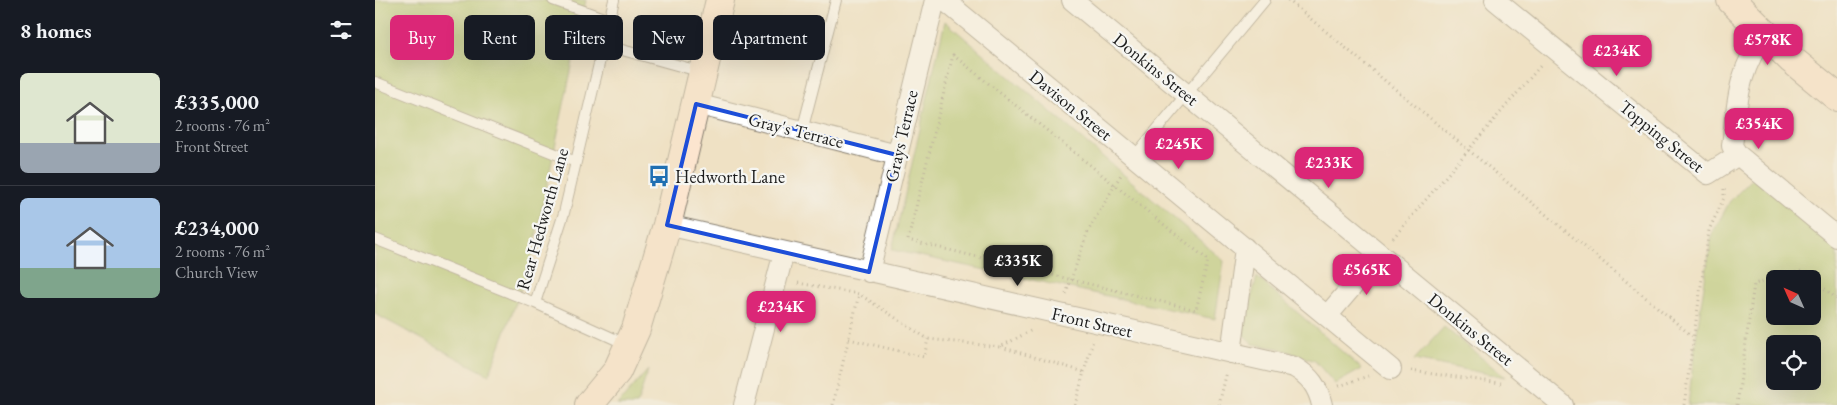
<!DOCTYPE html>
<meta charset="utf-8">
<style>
:root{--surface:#171b24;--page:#20242c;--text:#f1f3f6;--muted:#9ea1a6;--line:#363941;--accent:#db2777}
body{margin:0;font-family:"EB Garamond",serif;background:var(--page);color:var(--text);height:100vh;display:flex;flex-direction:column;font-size:19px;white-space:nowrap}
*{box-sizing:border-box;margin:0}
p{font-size:16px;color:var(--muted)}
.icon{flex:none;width:28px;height:28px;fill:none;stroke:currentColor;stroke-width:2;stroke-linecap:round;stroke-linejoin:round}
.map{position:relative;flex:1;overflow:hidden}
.panel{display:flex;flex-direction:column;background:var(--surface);width:375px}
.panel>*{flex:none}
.guide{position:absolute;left:15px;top:15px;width:475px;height:45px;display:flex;gap:10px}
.needle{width:32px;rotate:315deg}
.fabs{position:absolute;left:1391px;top:270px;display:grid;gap:10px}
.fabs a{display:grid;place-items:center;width:55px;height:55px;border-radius:8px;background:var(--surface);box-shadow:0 5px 20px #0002;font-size:25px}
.price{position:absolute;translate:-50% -42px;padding:0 11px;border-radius:10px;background:var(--accent);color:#fff;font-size:16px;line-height:32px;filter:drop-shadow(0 1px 2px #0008)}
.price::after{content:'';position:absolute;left:50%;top:30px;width:15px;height:11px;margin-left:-8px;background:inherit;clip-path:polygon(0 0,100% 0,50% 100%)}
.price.active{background:#222;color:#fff}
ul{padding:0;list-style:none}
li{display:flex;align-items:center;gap:15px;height:125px;padding:0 20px}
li+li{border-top:1px solid var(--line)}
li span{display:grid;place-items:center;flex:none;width:140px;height:100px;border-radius:8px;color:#555}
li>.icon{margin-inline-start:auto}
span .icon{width:60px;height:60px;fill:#fffc;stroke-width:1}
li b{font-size:21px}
h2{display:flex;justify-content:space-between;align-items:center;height:60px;padding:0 20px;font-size:21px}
.tag{padding:0 18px;border-radius:8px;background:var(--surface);box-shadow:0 5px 20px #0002;font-size:18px;line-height:45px}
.tag.active{background:var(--accent);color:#fff}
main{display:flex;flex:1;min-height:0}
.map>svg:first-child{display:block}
.green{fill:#a9c46a;stroke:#627043;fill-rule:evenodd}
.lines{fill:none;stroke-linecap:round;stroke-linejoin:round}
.lane-casing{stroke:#867e70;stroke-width:12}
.street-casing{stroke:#867e70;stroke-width:22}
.secondary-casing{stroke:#867e70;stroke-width:30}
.path{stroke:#867e70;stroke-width:3;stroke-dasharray:1 4;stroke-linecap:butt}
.lane{stroke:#fff;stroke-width:10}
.street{stroke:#fff;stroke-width:20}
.secondary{stroke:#fce5cf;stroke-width:28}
.marked{fill:none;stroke:#1d4ed8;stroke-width:4;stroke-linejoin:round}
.labels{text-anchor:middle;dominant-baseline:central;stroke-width:4.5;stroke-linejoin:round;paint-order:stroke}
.street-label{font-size:18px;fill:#1c1c1c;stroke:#f6f6f2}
.poi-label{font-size:18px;fill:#1c1c1c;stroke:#f6f6f2;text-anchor:start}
</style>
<main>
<section class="panel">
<h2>8 homes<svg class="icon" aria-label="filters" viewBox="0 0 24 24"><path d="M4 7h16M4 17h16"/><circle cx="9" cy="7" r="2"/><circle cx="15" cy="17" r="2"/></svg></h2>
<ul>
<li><span style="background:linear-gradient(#dfe7d0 70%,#9aa5b1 0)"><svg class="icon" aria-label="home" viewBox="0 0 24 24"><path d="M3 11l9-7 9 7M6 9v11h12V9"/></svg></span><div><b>£335,000</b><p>2 rooms · 76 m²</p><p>Front Street</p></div></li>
<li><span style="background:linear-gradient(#a9c7e8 70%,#7fa58c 0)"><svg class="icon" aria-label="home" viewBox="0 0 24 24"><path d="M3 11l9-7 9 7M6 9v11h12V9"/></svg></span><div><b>£234,000</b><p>2 rooms · 76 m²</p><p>Church View</p></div></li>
</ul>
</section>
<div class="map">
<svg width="1462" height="405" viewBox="0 0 1462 405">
<rect width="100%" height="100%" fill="#f6f6f2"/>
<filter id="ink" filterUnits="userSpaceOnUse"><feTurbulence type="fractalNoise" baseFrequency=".02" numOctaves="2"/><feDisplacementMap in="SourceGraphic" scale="10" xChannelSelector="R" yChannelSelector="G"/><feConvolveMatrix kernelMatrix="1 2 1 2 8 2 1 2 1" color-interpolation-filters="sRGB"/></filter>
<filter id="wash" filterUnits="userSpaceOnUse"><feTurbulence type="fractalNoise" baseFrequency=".0096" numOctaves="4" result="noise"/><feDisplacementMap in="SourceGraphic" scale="20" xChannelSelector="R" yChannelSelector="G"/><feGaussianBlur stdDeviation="1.12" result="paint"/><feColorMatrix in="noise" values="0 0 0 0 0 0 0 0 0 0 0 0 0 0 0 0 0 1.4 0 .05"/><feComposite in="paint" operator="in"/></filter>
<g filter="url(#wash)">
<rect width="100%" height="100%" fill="#efe1c4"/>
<path class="green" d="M 0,0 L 211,0 L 155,265 L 114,375 L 0,314 Z
M 570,21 L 849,261 L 840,319 L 517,250 Z
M 1378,178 L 1462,245 L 1462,405 L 1313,405 L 1321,338 L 1337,234 L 1355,201 ZM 1400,279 L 1438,279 L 1438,316 L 1400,316 ZM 1400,344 L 1438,344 L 1438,381 L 1400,381 Z
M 882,277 L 987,369 L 960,384 L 940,361 L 903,348 L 878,344 L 869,335 L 869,324 Z
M 1069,327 L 1130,377 L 1039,360 Z
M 273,370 L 262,405 L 242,405 Z"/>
</g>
<g filter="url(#ink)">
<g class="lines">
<g class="lane-casing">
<path id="lane" d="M 178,0 L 234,20
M 239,0 L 189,213 L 160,303 L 253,345
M 229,45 L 327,72
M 0,82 L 201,162
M 427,131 L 461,0
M 759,157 L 890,0
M 0,239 L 160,303"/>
</g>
<g class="street-casing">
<path id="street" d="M 569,0 L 1016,369
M 697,0 L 1188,405
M 1120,0 L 1333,174 L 1363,155
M 1391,34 C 1363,67 1362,105 1357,146 L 1363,155 L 1462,237
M 321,104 L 522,155
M 292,225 L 919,367 C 935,376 943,387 947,405
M 494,272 L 560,0
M 952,316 L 1005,254
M 856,353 L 870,248
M 369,405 L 409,252"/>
</g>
<g class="secondary-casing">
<path id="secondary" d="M 1356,0 L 1417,60 L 1462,97
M 214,405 L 242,371 L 261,329 L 292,225 L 345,0"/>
</g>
<path class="path" d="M 913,0 L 1317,336
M 578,55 L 833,260 L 821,310 L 533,240 Z
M 1018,238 L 1167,64
M 1438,279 L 1462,299
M 423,283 L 484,294 L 553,339 L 625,347 L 657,330
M 691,294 L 713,231 L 747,173
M 474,339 L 549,357 L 553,339
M 626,347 L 709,372 L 700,405
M 1036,371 L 1126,383
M 709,372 L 718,341
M 964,386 L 993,376
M 458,405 L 484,294
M 844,405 L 852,371
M 1309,405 L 1334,230 L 1349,198 L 1349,189
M 1362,405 L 1379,284 L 1427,271 L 1437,279"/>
<use href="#lane" class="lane"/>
<use href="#street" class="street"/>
<use href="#secondary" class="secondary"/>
</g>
</g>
<path d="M0 0H1462V405H0ZM 321,104 L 522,155 L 494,272 L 292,225 Z" fill="#efe1c4" fill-opacity=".55" fill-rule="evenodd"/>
<path class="marked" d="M 321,104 L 522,155 L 494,272 L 292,225 Z"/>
<defs>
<g id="bus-bare" transform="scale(1.725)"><path d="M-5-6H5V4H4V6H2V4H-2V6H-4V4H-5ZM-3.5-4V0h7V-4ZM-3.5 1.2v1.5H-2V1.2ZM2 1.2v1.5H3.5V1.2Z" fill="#1f6fb2" stroke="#f6f6f2" stroke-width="2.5" paint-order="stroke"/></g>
</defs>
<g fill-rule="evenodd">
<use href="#bus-bare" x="284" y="176"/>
</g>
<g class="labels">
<g class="street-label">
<text transform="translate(781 69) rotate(39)">Donkins Street</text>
<text transform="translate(696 105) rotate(39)">Davison Street</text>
<text transform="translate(421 130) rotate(14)">Gray's Terrace</text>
<text transform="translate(526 136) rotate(-77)">Grays Terrace</text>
<text transform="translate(1287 136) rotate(39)">Topping Street</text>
<text transform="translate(167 219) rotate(-74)">Rear Hedworth Lane</text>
<text transform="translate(717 322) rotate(13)">Front Street</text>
<text transform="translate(1096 329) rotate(39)">Donkins Street</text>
</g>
<g class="poi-label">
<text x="300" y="176">Hedworth Lane</text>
</g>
</g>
</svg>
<div class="fabs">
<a><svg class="needle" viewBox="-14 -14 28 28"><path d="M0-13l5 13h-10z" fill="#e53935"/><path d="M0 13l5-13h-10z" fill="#9ea1a6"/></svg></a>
<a><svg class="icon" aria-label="locate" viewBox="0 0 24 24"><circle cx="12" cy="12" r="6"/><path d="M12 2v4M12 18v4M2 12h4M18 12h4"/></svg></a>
</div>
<b class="price" style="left:1393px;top:66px">£578K</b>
<b class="price" style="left:1242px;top:77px">£234K</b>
<b class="price" style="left:1384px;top:150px">£354K</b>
<b class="price" style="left:804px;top:170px">£245K</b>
<b class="price" style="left:954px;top:189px">£233K</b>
<b class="price active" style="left:643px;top:287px">£335K</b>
<b class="price" style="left:992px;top:296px">£565K</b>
<b class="price" style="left:406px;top:333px">£234K</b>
<div class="guide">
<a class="tag active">Buy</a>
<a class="tag">Rent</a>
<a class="tag">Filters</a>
<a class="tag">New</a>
<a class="tag">Apartment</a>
</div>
</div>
</main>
